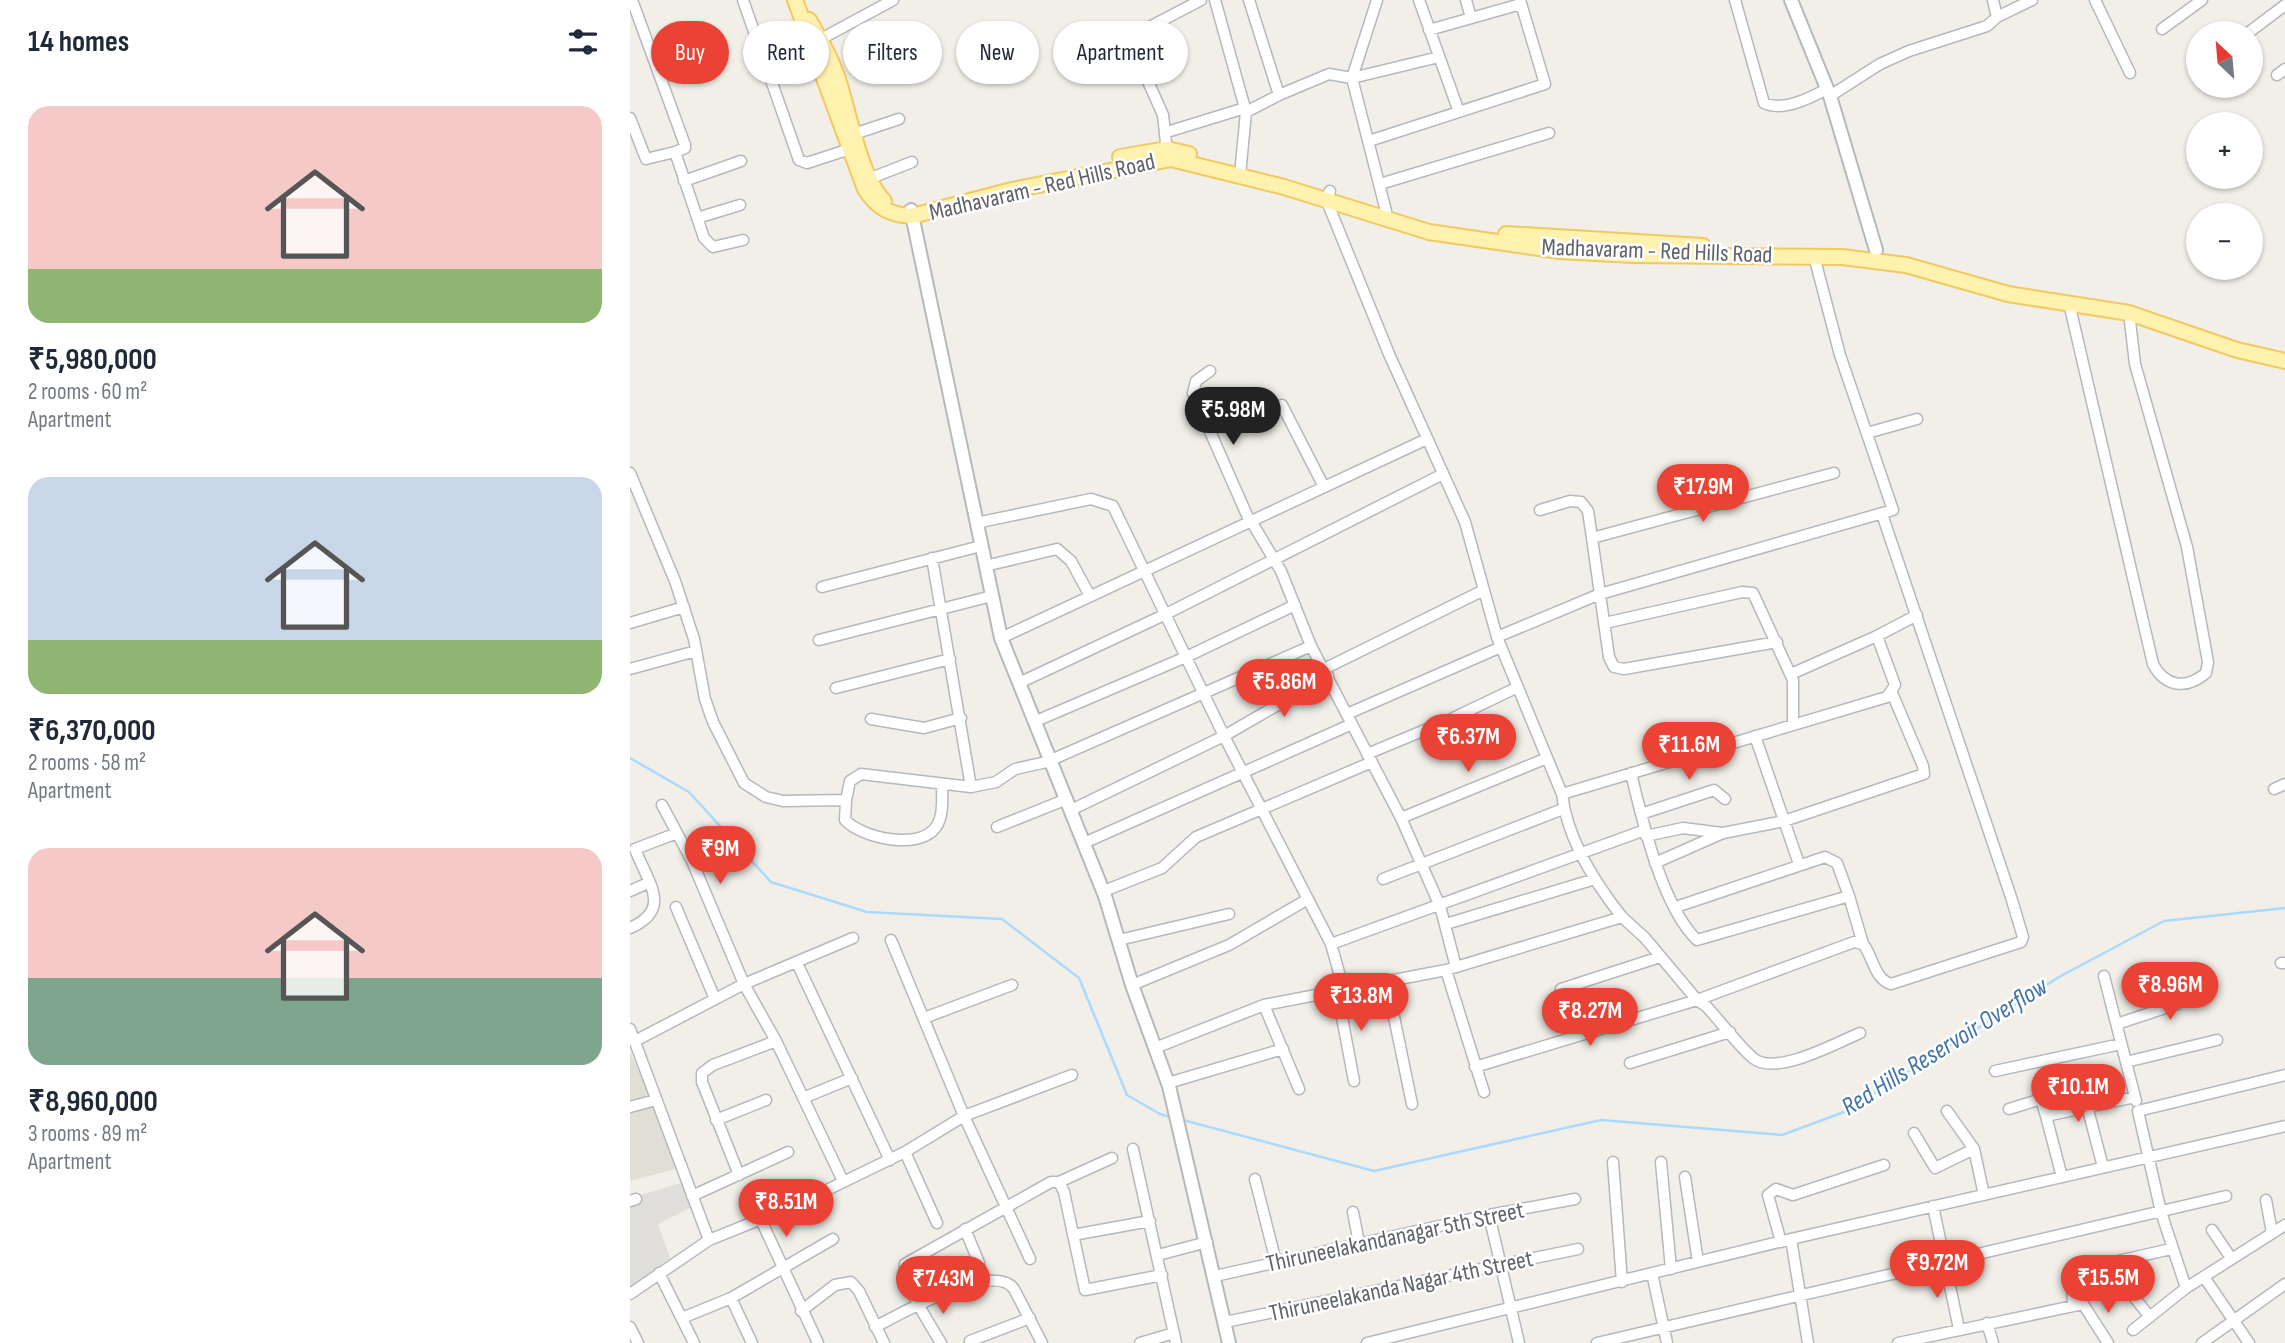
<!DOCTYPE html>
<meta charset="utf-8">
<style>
:root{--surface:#fff;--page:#f2f2f3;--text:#1f2937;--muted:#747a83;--accent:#ea4335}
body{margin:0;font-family:"Sofia Sans Condensed",sans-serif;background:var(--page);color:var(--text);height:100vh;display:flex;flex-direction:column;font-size:26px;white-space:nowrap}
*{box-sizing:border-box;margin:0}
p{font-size:23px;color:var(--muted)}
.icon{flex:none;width:38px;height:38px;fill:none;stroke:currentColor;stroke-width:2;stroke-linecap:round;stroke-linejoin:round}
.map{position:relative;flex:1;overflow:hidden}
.side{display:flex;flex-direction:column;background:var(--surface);width:630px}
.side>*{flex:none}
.hud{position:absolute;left:21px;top:21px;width:665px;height:63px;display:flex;gap:14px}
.needle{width:46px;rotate:334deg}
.controls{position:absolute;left:1556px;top:21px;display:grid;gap:14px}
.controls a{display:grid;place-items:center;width:77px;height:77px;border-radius:50%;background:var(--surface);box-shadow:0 2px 5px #0004;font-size:35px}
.price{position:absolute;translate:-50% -60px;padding:0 16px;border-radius:24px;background:var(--accent);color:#fff;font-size:23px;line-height:46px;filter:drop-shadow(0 2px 4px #0008)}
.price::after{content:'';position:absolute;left:50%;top:42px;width:21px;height:16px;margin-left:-10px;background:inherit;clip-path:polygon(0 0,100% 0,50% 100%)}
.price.current{background:#222;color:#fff}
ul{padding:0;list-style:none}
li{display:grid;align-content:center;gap:14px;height:371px;padding:0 28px}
li span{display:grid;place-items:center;height:217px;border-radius:21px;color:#555}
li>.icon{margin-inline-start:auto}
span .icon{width:126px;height:126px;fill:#fffc;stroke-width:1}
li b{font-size:30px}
h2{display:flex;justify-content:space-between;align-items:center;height:84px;padding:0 28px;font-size:30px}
.chip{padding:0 24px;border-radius:32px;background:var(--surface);box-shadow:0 2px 5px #0004;font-size:24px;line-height:63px}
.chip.current{background:var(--accent);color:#fff}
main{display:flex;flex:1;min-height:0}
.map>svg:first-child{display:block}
.industrial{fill:#e0deda}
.education{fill:#e1ded6}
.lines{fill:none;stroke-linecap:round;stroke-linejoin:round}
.stream{stroke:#aadaff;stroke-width:2.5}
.minor-casing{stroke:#b5b8bc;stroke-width:13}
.tertiary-casing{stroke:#b5b8bc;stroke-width:16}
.primary-casing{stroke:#f2c960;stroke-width:18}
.minor{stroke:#fff;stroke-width:10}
.tertiary{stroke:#fff;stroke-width:12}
.primary{stroke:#fff2af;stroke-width:14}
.labels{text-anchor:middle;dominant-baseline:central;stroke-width:5;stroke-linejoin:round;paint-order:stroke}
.street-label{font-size:24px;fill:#5f6368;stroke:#fff}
.water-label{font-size:26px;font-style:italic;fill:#4174aa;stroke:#fff}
</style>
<main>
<section class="side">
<h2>14 homes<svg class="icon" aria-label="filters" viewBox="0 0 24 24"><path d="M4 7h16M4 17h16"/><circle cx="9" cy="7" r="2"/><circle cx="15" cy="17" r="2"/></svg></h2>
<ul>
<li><span style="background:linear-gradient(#f6c9c9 75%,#8fb573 0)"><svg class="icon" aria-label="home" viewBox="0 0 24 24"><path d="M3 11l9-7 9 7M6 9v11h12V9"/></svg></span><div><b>₹5,980,000</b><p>2 rooms · 60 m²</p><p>Apartment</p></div></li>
<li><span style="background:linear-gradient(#c9d6e8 75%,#8fb573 0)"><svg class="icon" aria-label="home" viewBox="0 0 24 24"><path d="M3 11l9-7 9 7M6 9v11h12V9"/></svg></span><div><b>₹6,370,000</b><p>2 rooms · 58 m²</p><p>Apartment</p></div></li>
<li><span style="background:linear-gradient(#f6c9c9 60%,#7fa58c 0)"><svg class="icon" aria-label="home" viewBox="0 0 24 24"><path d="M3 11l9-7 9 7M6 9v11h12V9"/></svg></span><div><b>₹8,960,000</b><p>3 rooms · 89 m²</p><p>Apartment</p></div></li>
</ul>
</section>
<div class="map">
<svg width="1655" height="1343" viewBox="0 0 1655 1343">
<rect width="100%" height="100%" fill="#f1efe8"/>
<path class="industrial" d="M 51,1183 L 62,1207 L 28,1224 L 40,1258 L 0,1287 L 0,1198 Z"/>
<path class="education" d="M 0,1052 L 53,1167 L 0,1181 Z"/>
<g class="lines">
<path class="stream" d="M 0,758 L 59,792 L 141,882 L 237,912 L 372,919 L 449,978 L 497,1095 L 530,1114 L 543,1118
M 553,1120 L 744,1171 L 971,1120 L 1152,1135 L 1214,1112 L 1429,977 L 1534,921 L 1655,908"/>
<g class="minor-casing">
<path id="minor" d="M 2,0 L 55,145 L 55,148 L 45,152 L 74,238 L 83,247 L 113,240
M 113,0 L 169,160 L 177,163 L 226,147
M 585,0 L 616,112
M 747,0 L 722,78 L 756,211
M 789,0 L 829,112
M 836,0 L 841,18
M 1105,0 L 1134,103 C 1153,112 1180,98 1197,89
M 1465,0 L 1500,73
M 1367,17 L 1402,0
M 1532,29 L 1572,0
M 799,30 L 891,4
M 1618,33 L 1655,5
M 191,39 L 263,0
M 1647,75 L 1655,69
M 649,95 L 699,74 L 722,78 L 809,57
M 1200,96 L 1250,64 L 1279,51 L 1357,26 L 1367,17 L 1363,0
M 0,118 L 16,159 L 45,152
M 537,132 L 615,108
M 224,134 L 269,119
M 739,141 L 915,84 L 890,0
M 537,152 L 533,115 L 500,41 L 510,32 L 571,0
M 610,175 L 616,112 L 649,95 L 619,0
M 241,178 L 282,162
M 54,181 L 111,161
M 750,184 L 919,133
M 67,218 L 110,205
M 1439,303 L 1523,664 C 1535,687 1556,690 1576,673 L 1578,662 L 1557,547 L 1505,364 L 1499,313
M 580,371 L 566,381 L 563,393 L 620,522
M 652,405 L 694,487
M 1237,433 L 1287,419
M 0,473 L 45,581 L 64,639 L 75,699 L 83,722 L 114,783 L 136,797 L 153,801 L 216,800 L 220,781 L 231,774 L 341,787 L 366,782 L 385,769 L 421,761
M 910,510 L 940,501 L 951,502 L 958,511 L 962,538
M 621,521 L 651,571 L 681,646 L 771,818 L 810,906 L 826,967
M 346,523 L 461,499 L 483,506 L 594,736 L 701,944 L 714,990
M 302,558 L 341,787
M 355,566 L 427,549 L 441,561 L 460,596
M 192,587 L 351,546
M 0,623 L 54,607
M 975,623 L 1112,592 L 1123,593 L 1163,680 L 1163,725
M 867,637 L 970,594 L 1263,510 L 1210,355 L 1184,256
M 371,638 L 797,439
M 189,640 L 362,596
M 1147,642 L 994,669 L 984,667 L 979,657 L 962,538 L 1204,473
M 0,669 L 66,651
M 694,669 L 854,590
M 1161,674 L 1247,636
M 389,683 L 536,614 L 813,474
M 206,688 L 320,659
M 717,714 L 871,647
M 241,719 L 294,728 L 331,718
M 406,721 L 556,657 L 665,605
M 1125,736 L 1169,864
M 737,754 L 819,720 L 888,687
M 421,760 L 681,646
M 1001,773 C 1012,820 1032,906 1067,940 L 1219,896 L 1233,944
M 1644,789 L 1655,784
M 932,794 L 1257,697 L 1265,685 L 1247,636 L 1287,615
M 216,800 L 215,820 C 232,838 289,851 306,827 C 314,816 312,797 312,784
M 32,805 L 62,861 L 114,984 L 223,938
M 441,810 L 594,736 L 698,676
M 1011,814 L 1084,790 L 1095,799
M 771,818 L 917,758
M 367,827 L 437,799
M 1016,836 L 1053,828 L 1092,833
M 454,843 L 722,724
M 1025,863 L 1093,833 L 1154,821 L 1294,774 L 1293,766 L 1262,693
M 753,879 L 933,809
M 0,891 L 18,883
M 474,891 L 532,868 L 566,837 L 742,762
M 46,907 L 85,999
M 1046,907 L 1195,857 L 1207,863 L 1219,896
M 992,917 L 1015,938 L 1067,1000 L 1076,1006 C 1091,1022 1106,1043 1123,1058 C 1145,1077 1206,1043 1230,1033
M 816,924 L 965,879
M 0,928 C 43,909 18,883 5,849 L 47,833
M 261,940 L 334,1116 L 400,1259
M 489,940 L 599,914
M 701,944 L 1015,830
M 167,963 L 260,1160
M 1651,963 L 1655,963
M 816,970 L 854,1092
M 1474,976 L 1506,1101
M 757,983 L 782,1104
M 502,985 L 599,945 L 678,899
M 931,989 L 1030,957
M 707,991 L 724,1081
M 634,1005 L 669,1089
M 294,1018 L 382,985
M 1487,1024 L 1547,1004 L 1554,996 L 1556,985
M 0,1029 L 79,1240
M 5,1041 L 114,984 L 146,1041 L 213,1181
M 525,1048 L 634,1005 L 816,970 L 992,917 C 965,883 937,838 932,794 L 867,637 L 835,522 L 759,354 L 696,199 L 700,191
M 1496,1062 L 1587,1040
M 1000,1063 L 1100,1032
M 845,1067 L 1067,1000 L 1224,942 L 1233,944 C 1243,956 1244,979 1261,984 L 1391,942 L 1393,937 L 1381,897 L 1252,514
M 1365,1071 L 1491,1044
M 538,1083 L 653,1049
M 173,1098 L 222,1078
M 1457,1106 L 1473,1167
M 0,1107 L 26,1100
M 1379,1109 L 1411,1099 L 1416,1116
M 1317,1111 L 1344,1149 L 1354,1195
M 86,1120 L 136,1100
M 1284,1133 L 1305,1168 L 1344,1149
M 503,1149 L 546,1343
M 275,1152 L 307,1223
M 983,1162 L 992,1282
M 1031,1162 L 1041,1269
M 109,1175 L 72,1082 L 72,1073 L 83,1065 L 146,1041
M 1055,1177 L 1068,1262
M 1432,1177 L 1416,1116 L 1505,1097
M 625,1179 L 646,1262
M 429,1182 L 482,1158
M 62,1196 L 158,1152
M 1636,1200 L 1642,1233
M 0,1201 L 6,1199
M 1303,1206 L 1329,1329
M 723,1212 L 729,1243
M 859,1215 L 889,1343
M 131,1220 L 188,1343
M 335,1229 L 349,1263
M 1582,1230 L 1601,1258
M 443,1235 L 520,1221
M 1161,1239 L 1178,1343
M 1151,1242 L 1138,1195 L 1146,1189 L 1163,1195 L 1254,1165
M 528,1255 L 577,1242
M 29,1273 L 64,1343
M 1022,1273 L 1037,1343
M 585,1276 L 859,1215 L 945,1199
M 1574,1277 L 1619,1343
M 1556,1288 L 1531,1212 L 1508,1111 L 1655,1075
M 1500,1292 L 1520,1317
M 0,1294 L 79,1240 L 166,1205 L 275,1152 L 334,1116 L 442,1075
M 101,1298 L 122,1343
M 1443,1306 L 1442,1279 L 1448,1270 L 1541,1249
M 171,1311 L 205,1285 L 221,1282 L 229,1291 L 254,1343
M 52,1318 L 101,1298 L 203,1239
M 595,1322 L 948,1249
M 1357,1323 L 1363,1343
M 0,1327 L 8,1343
M 245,1327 C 270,1314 364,1260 384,1289 L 412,1343
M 1503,1330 L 1556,1288 L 1655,1225
M 340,1341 L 400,1318
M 311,1343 C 301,1326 271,1281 275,1264 L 421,1182 L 429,1182 L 434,1192 L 455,1290 L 532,1275
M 510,1343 L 544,1333
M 737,1343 L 1161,1239 L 1655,1126
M 967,1343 L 1596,1196
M 1268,1343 L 1453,1304 L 1478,1343
M 1572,1343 L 1655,1284"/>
</g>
<g class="tertiary-casing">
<path id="tertiary" d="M 1161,0 L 1200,96 L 1246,250
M 281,210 L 371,638 L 475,896 L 502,985 L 539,1086 L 599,1343"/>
</g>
<g class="primary-casing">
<path id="primary" d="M 165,0 L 235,189 C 247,208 260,215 282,216 L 382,190 L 541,159 L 654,187 L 799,232 L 929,251 L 1002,255 L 1212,257 L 1276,265 L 1378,294 L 1499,313 L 1607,350 L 1655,361
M 179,20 C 190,39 201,58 208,79 C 219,112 230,177 254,201
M 490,157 L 537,149 L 559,154
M 876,234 L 1073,246"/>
</g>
<use href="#minor" class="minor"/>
<use href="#tertiary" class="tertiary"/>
<use href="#primary" class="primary"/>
</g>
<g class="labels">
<g class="street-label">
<text transform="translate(412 187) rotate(-13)">Madhavaram - Red Hills Road</text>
<text transform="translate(1027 251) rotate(2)">Madhavaram - Red Hills Road</text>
<text transform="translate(765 1237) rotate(-12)">Thiruneelakandanagar 5th Street</text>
<text transform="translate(771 1286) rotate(-12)">Thiruneelakanda Nagar 4th Street</text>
</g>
<g class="water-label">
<text transform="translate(1315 1047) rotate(-32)">Red Hills Reservoir Overflow</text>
</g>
</g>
</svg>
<div class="controls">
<a><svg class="needle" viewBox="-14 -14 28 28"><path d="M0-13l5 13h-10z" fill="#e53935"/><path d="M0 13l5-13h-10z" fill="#747a83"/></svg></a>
<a>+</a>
<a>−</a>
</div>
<b class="price current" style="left:603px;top:447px">₹5.98M</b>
<b class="price" style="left:1073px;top:524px">₹17.9M</b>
<b class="price" style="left:654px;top:719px">₹5.86M</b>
<b class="price" style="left:838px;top:774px">₹6.37M</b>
<b class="price" style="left:1059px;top:782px">₹11.6M</b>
<b class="price" style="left:90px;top:886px">₹9M</b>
<b class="price" style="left:1540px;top:1022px">₹8.96M</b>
<b class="price" style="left:731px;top:1033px">₹13.8M</b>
<b class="price" style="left:960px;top:1048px">₹8.27M</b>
<b class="price" style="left:1448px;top:1124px">₹10.1M</b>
<b class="price" style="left:156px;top:1239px">₹8.51M</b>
<b class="price" style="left:1307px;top:1300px">₹9.72M</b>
<b class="price" style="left:1478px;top:1315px">₹15.5M</b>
<b class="price" style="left:313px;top:1316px">₹7.43M</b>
<div class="hud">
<a class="chip current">Buy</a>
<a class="chip">Rent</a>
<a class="chip">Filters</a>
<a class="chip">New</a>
<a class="chip">Apartment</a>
</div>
</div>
</main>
